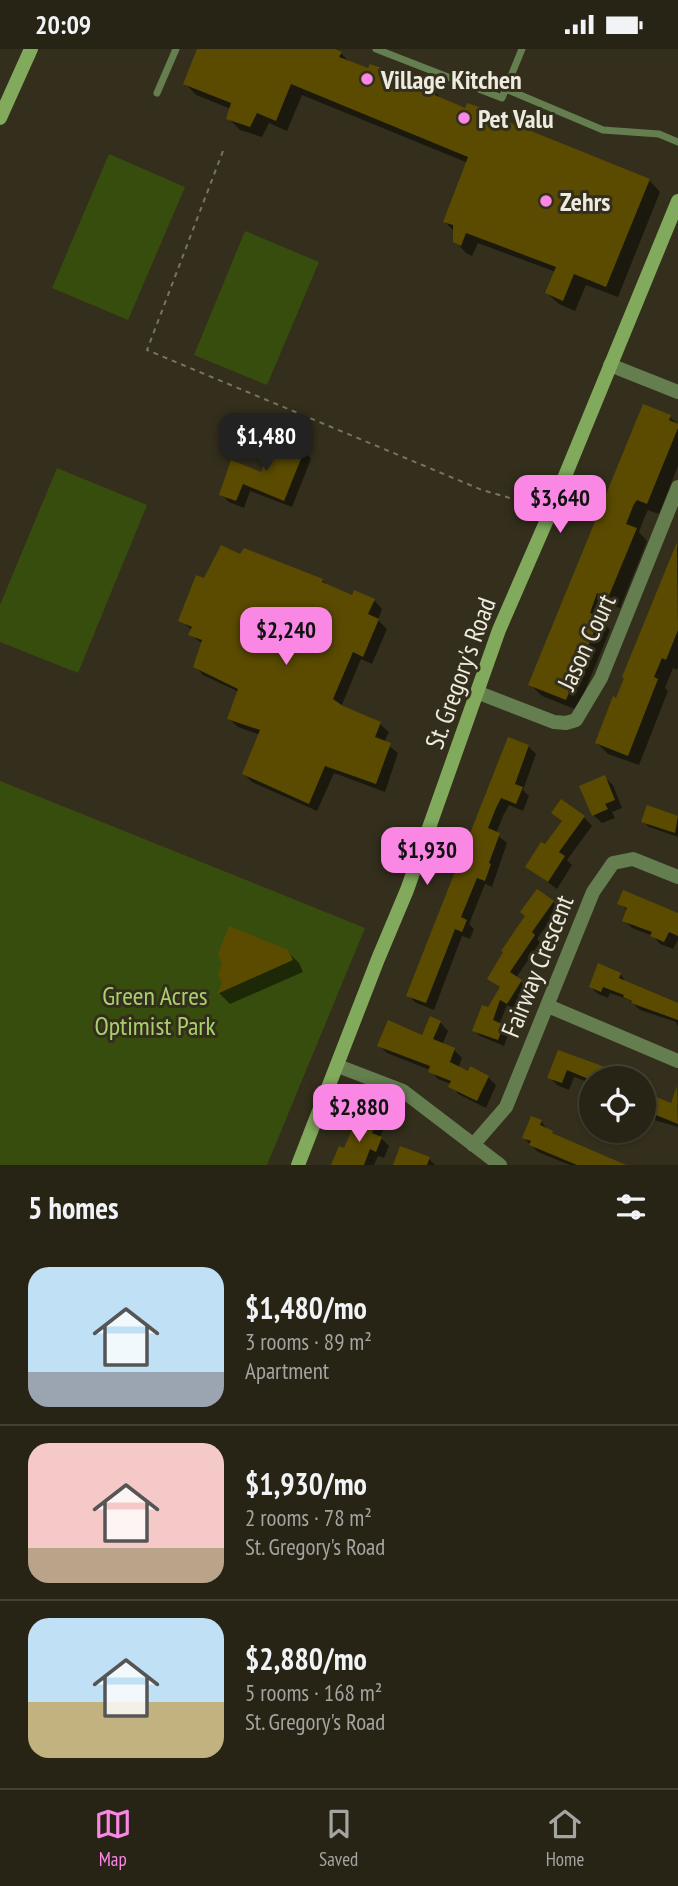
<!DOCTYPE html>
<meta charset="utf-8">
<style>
:root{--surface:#272315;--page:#2f2b1e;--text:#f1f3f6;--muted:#a4a4a0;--line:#434034;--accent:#fb87e5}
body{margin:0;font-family:"PT Sans Narrow",sans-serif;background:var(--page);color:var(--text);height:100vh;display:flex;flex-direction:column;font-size:26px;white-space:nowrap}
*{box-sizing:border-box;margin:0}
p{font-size:23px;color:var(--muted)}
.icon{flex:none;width:38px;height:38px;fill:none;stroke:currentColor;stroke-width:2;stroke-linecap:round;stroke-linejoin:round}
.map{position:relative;height:1116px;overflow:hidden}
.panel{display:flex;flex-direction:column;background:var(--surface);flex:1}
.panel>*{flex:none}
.controls{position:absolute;left:579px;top:1017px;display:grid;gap:14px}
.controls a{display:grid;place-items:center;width:77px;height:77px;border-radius:50%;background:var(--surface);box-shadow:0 2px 5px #0004,0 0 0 2px var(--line);font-size:35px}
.price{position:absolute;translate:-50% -60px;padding:0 16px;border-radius:14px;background:var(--accent);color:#111;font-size:23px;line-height:46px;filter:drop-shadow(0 2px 4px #0008)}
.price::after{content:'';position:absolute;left:50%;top:42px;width:21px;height:16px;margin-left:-10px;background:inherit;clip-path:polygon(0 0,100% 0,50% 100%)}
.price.current{background:#222;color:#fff}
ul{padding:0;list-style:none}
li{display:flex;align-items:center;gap:21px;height:175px;padding:0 28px}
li+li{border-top:2px solid var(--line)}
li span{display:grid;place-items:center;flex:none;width:196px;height:140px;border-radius:21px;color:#555}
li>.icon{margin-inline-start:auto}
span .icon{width:84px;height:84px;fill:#fffc;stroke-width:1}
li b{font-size:30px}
h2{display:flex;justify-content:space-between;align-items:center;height:84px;padding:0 28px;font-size:30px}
.status{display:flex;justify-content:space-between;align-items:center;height:49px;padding:0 35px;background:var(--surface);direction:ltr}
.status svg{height:19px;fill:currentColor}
.menu{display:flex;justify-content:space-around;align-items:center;height:98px;border-top:2px solid var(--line);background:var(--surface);font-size:19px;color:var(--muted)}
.menu a{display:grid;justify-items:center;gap:4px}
.menu .current{color:var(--accent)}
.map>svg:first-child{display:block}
.park{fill:#374d0d}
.shadow{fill:#0007}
.building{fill:#5b4b00}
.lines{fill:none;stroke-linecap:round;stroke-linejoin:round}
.path{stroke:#787464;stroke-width:2;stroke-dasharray:5 5;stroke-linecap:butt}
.lane{stroke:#647e4f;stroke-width:7}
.street{stroke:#647e4f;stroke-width:14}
.secondary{stroke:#81aa5d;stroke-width:14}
.poi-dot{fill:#fb87e5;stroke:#342f1c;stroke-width:2.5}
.labels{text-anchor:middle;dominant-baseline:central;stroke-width:6;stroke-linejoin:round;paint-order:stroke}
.poi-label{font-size:26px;font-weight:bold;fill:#edeadf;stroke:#342f1c;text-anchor:start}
.street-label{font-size:26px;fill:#edeadf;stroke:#342f1c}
.park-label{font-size:26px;fill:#a9d16b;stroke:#342f1c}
</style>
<div class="status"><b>20:09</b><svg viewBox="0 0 49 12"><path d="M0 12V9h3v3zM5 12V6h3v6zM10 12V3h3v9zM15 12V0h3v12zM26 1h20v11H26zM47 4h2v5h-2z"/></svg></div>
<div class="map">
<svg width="678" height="1116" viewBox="0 0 678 1116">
<rect width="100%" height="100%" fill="#342f1c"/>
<path class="park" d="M 109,105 L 185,138 L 128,271 L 52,239 Z
M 245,182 L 319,213 L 267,336 L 194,306 Z
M 57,419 L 147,456 L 78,624 L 0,593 L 0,556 Z
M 0,732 L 365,879 L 267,1116 L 0,1116 Z"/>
<path class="shadow" d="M 199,0 L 330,0 L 341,4 L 350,14 L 368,21 L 389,24 L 399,34 L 419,43 L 435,43 L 444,52 L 466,61 L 485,62 L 491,67 L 649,131 L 660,143 L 618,248 L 586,236 L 575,262 L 559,255 L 547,244 L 556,223 L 478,194 L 472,207 L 466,204 L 455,192 L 455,183 L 445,173 L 468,114 L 302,46 L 287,82 L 269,74 L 262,88 L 240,81 L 228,69 L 231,60 L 196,46 L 185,34 Z
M 670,368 L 678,376 L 678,417 L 659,465 L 648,461 L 645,467 L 639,483 L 647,492 L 620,559 L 608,555 L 602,572 L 610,581 L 577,661 L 542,647 L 530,635 Z
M 304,402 L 311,410 L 292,458 L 250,442 L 244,459 L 229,453 L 221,445 Z
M 678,497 L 678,618 L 677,621 L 673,619 L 665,639 L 668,642 L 639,716 L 608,705 L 597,694 L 617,651 Z
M 245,501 L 323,532 L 329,538 L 353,548 L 374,551 L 382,560 L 378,571 L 387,580 L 372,615 L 361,610 L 341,658 L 380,675 L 389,683 L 384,693 L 398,704 L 385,743 L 334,724 L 317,762 L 252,733 L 244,725 L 260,686 L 238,678 L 229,670 L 239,643 L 203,626 L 195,617 L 203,595 L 190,585 L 192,581 L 180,571 L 205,531 L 241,508 Z
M 509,690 L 528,697 L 536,705 L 523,741 L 529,747 L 523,762 L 509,756 L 503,767 L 496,785 L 507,794 L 492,838 L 485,835 L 469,875 L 474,880 L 470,890 L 462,887 L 434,961 L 416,954 L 408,946 Z
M 604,728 L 613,736 L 622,759 L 612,763 L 615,769 L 602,774 L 593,766 Z
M 648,758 L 678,768 L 678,788 L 649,778 L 643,772 Z
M 553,764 L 584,768 L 592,777 L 567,811 L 572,816 L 557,840 L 527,818 L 546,798 L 563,773 Z
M 553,853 L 559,859 L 537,890 L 540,893 L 516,929 L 527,938 L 514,960 L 507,956 L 499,976 L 509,983 L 504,997 L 480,987 L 474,981 L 501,939 L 489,930 Z
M 619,854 L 678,867 L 678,891 L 673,900 L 660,895 L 653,887 L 632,879 L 624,871 L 628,862 Z
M 287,902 L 299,914 L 303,923 L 230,955 L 219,944 L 224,933 Z
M 620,925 L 627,934 L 678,956 L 678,978 L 676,973 L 640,961 L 629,951 L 610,944 L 608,949 L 598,945 L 591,938 Z
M 440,973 L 448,982 L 442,996 L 454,1001 L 462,1009 L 458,1019 L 488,1028 L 496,1036 L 486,1059 L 458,1045 L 451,1035 L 438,1030 L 430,1021 L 387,1004 L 379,996 L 423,988 Z
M 559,1003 L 623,1029 L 592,1029 L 592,1048 L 587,1043 L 591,1034 L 574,1028 L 569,1041 L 557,1036 L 549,1028 Z
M 644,1037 L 656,1047 L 655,1050 L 672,1056 L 673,1053 L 678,1055 L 678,1078 L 644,1068 Z
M 364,1067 L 376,1072 L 384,1079 L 380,1088 L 389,1097 L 384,1109 L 378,1107 L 374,1116 L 333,1116 L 340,1099 L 345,1101 Z
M 541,1072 L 547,1081 L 557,1087 L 623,1116 L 570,1116 L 538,1103 L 524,1089 Z
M 401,1099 L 429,1110 L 435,1116 L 394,1116 Z"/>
<path class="building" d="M 197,0 L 335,0 L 342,3 L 339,8 L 368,19 L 370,15 L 390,22 L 387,28 L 418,40 L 421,36 L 436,42 L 435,46 L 465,59 L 467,54 L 486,60 L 486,64 L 650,130 L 606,238 L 574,225 L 563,252 L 545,244 L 556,218 L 466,184 L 461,197 L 453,193 L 453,176 L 443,173 L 468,108 L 291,35 L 276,72 L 257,64 L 250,78 L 226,70 L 231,54 L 183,35 Z
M 643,355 L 671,366 L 669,371 L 678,375 L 678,379 L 647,455 L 637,451 L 634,455 L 626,475 L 637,479 L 608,549 L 597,544 L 590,564 L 600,568 L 566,651 L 528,636 Z
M 274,388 L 305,400 L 284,452 L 243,435 L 236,452 L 219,446 L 231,411 L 261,423 Z
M 677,493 L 678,581 L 666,611 L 662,609 L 654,628 L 658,630 L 628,707 L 595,694 L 613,647 L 616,649 L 624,629 L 622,628 Z
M 221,496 L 240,505 L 244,499 L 323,530 L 322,533 L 352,546 L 354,541 L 375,550 L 368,565 L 379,570 L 363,608 L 353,603 L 333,650 L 343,657 L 381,673 L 375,688 L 391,694 L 376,735 L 325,717 L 309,755 L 242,725 L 260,681 L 227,670 L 238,640 L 193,618 L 202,591 L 188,586 L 192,578 L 178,572 L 196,526 L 204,529 Z
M 508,688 L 529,696 L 515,735 L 523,738 L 516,755 L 501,749 L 496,759 L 488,779 L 500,784 L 489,814 L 491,815 L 485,832 L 477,829 L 461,868 L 467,871 L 462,883 L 455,880 L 426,954 L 406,947 Z
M 605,726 L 615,751 L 605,755 L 608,760 L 592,767 L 579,737 Z
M 561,750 L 585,767 L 559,803 L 565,807 L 548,833 L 525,818 L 541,793 L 545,795 L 562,772 L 551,764 Z
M 647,756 L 678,767 L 675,784 L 641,773 Z
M 537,840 L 554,852 L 532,883 L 535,886 L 510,923 L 522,931 L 507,955 L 500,951 L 493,971 L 504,976 L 498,991 L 472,982 L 482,956 L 488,958 L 500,938 L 487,930 L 503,903 L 501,902 L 525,867 L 520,863 Z
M 623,841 L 678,864 L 678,887 L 669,883 L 664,893 L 650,887 L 652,883 L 622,872 L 627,859 L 617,855 Z
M 229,877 L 288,901 L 293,911 L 217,945 L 222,933 L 218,926 L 222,915 L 218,905 Z
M 598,914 L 621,924 L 619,929 L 678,954 L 678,971 L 631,954 L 632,952 L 623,948 L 624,946 L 603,938 L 601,943 L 589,938 Z
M 430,967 L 441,972 L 433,990 L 455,999 L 450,1013 L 468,1022 L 470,1017 L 489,1027 L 477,1052 L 448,1038 L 451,1032 L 428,1023 L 430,1017 L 377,997 L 388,971 L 422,986 Z
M 558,1001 L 597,1015 L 631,1029 L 586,1029 L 567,1021 L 562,1034 L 547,1029 Z
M 677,1037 L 678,1075 L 656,1066 L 655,1069 L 644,1065 L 644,1043 L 671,1054 Z
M 363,1064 L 377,1070 L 372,1084 L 382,1088 L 376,1103 L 370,1100 L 364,1116 L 331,1116 L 339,1097 L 344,1099 L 354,1076 L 358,1078 Z
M 531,1067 L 542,1071 L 540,1076 L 553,1082 L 552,1084 L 626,1116 L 577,1116 L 529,1096 L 531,1092 L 522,1089 Z
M 400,1097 L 430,1108 L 427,1116 L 393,1116 Z"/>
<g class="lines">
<path class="path" d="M 223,102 L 147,301 L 482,441 L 510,449"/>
<path class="lane" d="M 376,0 L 502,49 L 522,0
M 506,40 L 603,81 L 659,85 L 678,93
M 157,44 L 176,0"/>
<path class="street" d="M 610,316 L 678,343
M 479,644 L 554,673 L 566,674 L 576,671 L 601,629 L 678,438
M 548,957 L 678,1012
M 338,1017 L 403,1042 L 500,1116
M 473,1096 L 506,1058 L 593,843 L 613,814 L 633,810 L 678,828"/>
<path class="secondary" d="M 0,69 L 31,0
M 298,1116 L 378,910 L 407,841 L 499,581 L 549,466 L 678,152"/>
</g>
<g class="poi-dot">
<circle cx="367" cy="30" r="7"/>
<circle cx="464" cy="69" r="7"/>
<circle cx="546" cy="152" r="7"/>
</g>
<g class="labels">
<g class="poi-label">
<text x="381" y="30">Village Kitchen</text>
<text x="478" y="69">Pet Valu</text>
<text x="560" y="152">Zehrs</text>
</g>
<g class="street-label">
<text transform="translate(586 593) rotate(-65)">Jason Court</text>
<text transform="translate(460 624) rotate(-70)">St. Gregory's Road</text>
<text transform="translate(537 917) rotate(-68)">Fairway Crescent</text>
</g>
<g class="park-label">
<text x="155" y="946">Green Acres<tspan x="155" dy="30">Optimist Park</tspan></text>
</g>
</g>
</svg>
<div class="controls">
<a><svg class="icon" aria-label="locate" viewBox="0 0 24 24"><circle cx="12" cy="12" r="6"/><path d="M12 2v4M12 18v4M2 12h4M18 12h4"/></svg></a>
</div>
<b class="price current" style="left:266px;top:424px">$1,480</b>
<b class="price" style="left:560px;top:486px">$3,640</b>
<b class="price" style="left:286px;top:618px">$2,240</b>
<b class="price" style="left:427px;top:838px">$1,930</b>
<b class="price" style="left:359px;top:1095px">$2,880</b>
</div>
<section class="panel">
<h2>5 homes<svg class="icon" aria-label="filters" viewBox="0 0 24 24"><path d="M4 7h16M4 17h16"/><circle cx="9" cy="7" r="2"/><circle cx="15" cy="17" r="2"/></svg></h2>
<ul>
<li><span style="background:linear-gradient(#bfe0f5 75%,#9aa5b1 0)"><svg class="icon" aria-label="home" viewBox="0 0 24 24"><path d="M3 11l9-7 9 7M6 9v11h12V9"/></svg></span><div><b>$1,480/mo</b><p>3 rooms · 89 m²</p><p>Apartment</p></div></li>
<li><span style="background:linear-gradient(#f6c9c9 75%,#b9a48a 0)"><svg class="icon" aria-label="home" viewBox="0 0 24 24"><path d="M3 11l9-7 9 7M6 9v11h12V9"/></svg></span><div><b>$1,930/mo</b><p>2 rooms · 78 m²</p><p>St. Gregory's Road</p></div></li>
<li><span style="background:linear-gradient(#bfe0f5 60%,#c2b280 0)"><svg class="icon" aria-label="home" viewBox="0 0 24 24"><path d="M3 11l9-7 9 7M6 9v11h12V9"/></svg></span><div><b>$2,880/mo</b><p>5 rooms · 168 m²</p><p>St. Gregory's Road</p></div></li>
</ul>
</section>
<nav class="menu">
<a class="current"><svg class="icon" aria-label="map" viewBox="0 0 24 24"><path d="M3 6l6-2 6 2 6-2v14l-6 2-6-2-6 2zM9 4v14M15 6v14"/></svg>Map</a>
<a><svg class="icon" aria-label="saved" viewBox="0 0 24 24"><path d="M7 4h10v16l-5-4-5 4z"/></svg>Saved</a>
<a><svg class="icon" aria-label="home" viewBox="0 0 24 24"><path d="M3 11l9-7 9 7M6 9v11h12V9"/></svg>Home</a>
</nav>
